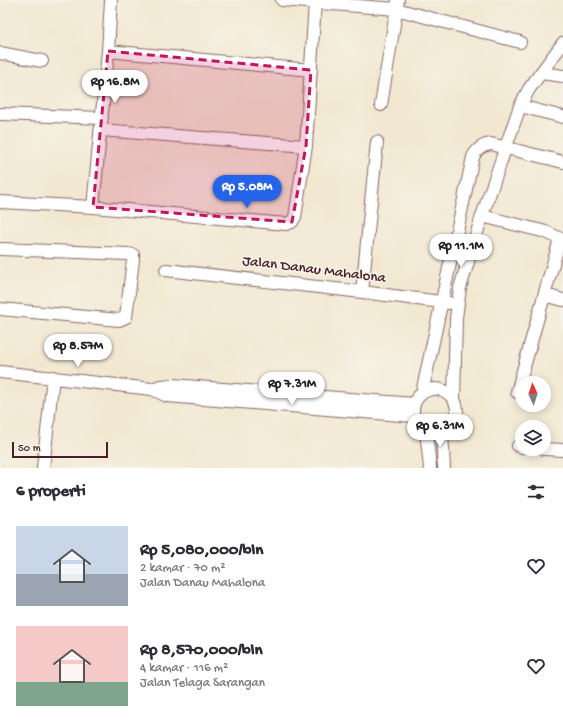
<!DOCTYPE html>
<html lang="id">
<meta charset="utf-8">
<style>
:root{--surface:#fff;--page:#f7f7f7;--text:#2b2b33;--muted:#7c7c81;--accent:#2563eb}
body{margin:0;font-family:"Gochi Hand",sans-serif;background:var(--page);color:var(--text);height:100vh;display:flex;flex-direction:column;font-size:15px;white-space:nowrap}
*{box-sizing:border-box;margin:0}
p{font-size:13px;color:var(--muted)}
.icon{flex:none;width:22px;height:22px;fill:none;stroke:currentColor;stroke-width:2;stroke-linecap:round;stroke-linejoin:round}
.map{position:relative;height:468px;overflow:hidden}
.side{display:flex;flex-direction:column;background:var(--surface);flex:1}
.side>*{flex:none}
.needle{width:26px;rotate:357deg}
.controls{position:absolute;left:515px;top:376px;display:grid;gap:8px}
.controls a{display:grid;place-items:center;width:36px;height:36px;border-radius:50%;background:var(--surface);box-shadow:0 2px 10px #0003;font-size:20px}
.scale{position:absolute;left:12px;bottom:10px;width:96px;box-sizing:border-box;padding-left:4px;border:2px solid #4a1f2b;border-top:0;font-size:11px;line-height:14px;white-space:nowrap;color:#4a1f2b;-webkit-text-stroke:3px #f7f3e8;paint-order:stroke}
.price{position:absolute;translate:-50% -34px;padding:0 9px;border-radius:14px;background:#fff;color:#222;font-size:13px;line-height:26px;filter:drop-shadow(0 1px 2px #0008)}
.price::after{content:'';position:absolute;left:50%;top:24px;width:12px;height:9px;margin-left:-6px;background:inherit;clip-path:polygon(0 0,100% 0,50% 100%)}
.price.on{background:var(--accent);color:#fff}
ul{padding:0;list-style:none}
li{display:flex;align-items:center;gap:12px;height:100px;padding:0 16px}
li span{display:grid;place-items:center;flex:none;width:112px;height:80px;border-radius:0px;color:#555}
li>.icon{margin-inline-start:auto}
span .icon{width:48px;height:48px;fill:#fffc;stroke-width:1}
li b{font-size:17px}
h2{display:flex;justify-content:space-between;align-items:center;height:48px;padding:0 16px;font-size:17px}
.map>svg:first-child{display:block}
.lines{fill:none;stroke-linecap:round;stroke-linejoin:round}
.minor-casing{stroke:#856565;stroke-width:14}
.minor{stroke:#fff;stroke-width:12}
.marked{fill:#c2185b;fill-opacity:0.2;stroke:#c2185b;stroke-width:3;stroke-dasharray:8 5;stroke-linejoin:round}
.labels{text-anchor:middle;dominant-baseline:central;stroke-width:3;stroke-linejoin:round;paint-order:stroke}
.street-label{font-size:15px;fill:#4a1f2b;stroke:#f7f3e8}
</style>
<div class="map">
<svg width="563" height="468" viewBox="0 0 563 468">
<rect width="100%" height="100%" fill="#f7f3e8"/>
<filter id="ink" filterUnits="userSpaceOnUse"><feTurbulence type="fractalNoise" baseFrequency=".025" numOctaves="2"/><feDisplacementMap in="SourceGraphic" scale="8" xChannelSelector="R" yChannelSelector="G"/><feConvolveMatrix kernelMatrix="1 2 1 2 8 2 1 2 1" color-interpolation-filters="sRGB"/></filter>
<filter id="wash" filterUnits="userSpaceOnUse"><feTurbulence type="fractalNoise" baseFrequency=".012" numOctaves="4" result="noise"/><feDisplacementMap in="SourceGraphic" scale="16" xChannelSelector="R" yChannelSelector="G"/><feGaussianBlur stdDeviation="0.9" result="paint"/><feColorMatrix in="noise" values="0 0 0 0 0 0 0 0 0 0 0 0 0 0 0 0 0 1.4 0 .05"/><feComposite in="paint" operator="in"/></filter>
<g filter="url(#wash)">
<rect width="100%" height="100%" fill="#f2e8d1"/>
</g>
<g filter="url(#ink)">
<g class="lines">
<g class="minor-casing">
<path id="minor" d="M 282,0 L 396,9 L 520,42
M 563,43 L 529,89 L 520,106 L 563,117
M 108,51 L 311,70
M 0,53 L 42,61
M 541,73 L 563,76
M 381,105 L 398,0
M 0,114 L 102,118
M 101,130 L 306,146
M 0,202 L 93,207 L 286,224 L 292,222 L 295,217 L 306,146 L 315,2
M 93,207 L 108,51 L 111,0
M 482,216 L 546,232 L 563,240
M 0,249 L 128,254 L 133,255 L 133,260 L 126,317 L 119,320 L 0,309
M 166,270 L 362,292 L 449,303
M 362,292 L 377,142
M 545,295 L 563,300
M 0,372 L 152,389 L 167,396 L 413,416
M413 411a22 22 0 1 1 44 0a22 22 0 1 1-44 0Z
M 152,389 L 160,386 L 173,385 L 414,404
M 517,392 L 560,239
M 422,393 L 473,157 C 477,149 482,145 491,144 L 563,162
M 454,400 L 456,318 L 460,288 L 482,216 L 520,106
M 426,431 L 430,468
M 442,432 L 444,468
M 518,446 L 522,447
M 544,449 L 563,450
M 43,468 L 53,377"/>
</g>
<use href="#minor" class="minor"/>
</g>
</g>
<path class="marked" d="M 108,51 L 311,70 L 306,146 L 292,222 L 93,207 Z"/>
<g class="labels">
<g class="street-label">
<text transform="translate(314 270) rotate(7)">Jalan Danau Mahalona</text>
</g>
</g>
</svg>
<div class="controls">
<a><svg class="needle" viewBox="-14 -14 28 28"><path d="M0-13l5 13h-10z" fill="#e53935"/><path d="M0 13l5-13h-10z" fill="#7c7c81"/></svg></a>
<a><svg class="icon" aria-label="layers" viewBox="0 0 24 24"><path d="M12 4l9 5-9 5-9-5zM3 14l9 5 9-5"/></svg></a>
</div>
<div class="scale">50 m</div>
<b class="price" style="left:115px;top:104px">Rp 16.8M</b>
<b class="price on" style="left:247px;top:209px">Rp 5.08M</b>
<b class="price" style="left:461px;top:268px">Rp 11.1M</b>
<b class="price" style="left:78px;top:368px">Rp 8.57M</b>
<b class="price" style="left:292px;top:406px">Rp 7.31M</b>
<b class="price" style="left:440px;top:448px">Rp 6.31M</b>
</div>
<section class="side">
<h2>6 properti<svg class="icon" aria-label="filters" viewBox="0 0 24 24"><path d="M4 7h16M4 17h16"/><circle cx="9" cy="7" r="2"/><circle cx="15" cy="17" r="2"/></svg></h2>
<ul>
<li><span style="background:linear-gradient(#c9d6e8 60%,#9aa5b1 0)"><svg class="icon" aria-label="home" viewBox="0 0 24 24"><path d="M3 11l9-7 9 7M6 9v11h12V9"/></svg></span><div><b>Rp 5,080,000/bln</b><p>2 kamar · 70 m²</p><p>Jalan Danau Mahalona</p></div><svg class="icon" aria-label="heart" viewBox="0 0 24 24"><path d="M12 20l-8-8c-3-5 5-10 8-4 3-6 11-1 8 4z"/></svg></li>
<li><span style="background:linear-gradient(#f6c9c9 70%,#7fa58c 0)"><svg class="icon" aria-label="home" viewBox="0 0 24 24"><path d="M3 11l9-7 9 7M6 9v11h12V9"/></svg></span><div><b>Rp 8,570,000/bln</b><p>4 kamar · 116 m²</p><p>Jalan Telaga Sarangan</p></div><svg class="icon" aria-label="heart" viewBox="0 0 24 24"><path d="M12 20l-8-8c-3-5 5-10 8-4 3-6 11-1 8 4z"/></svg></li>
</ul>
</section>
